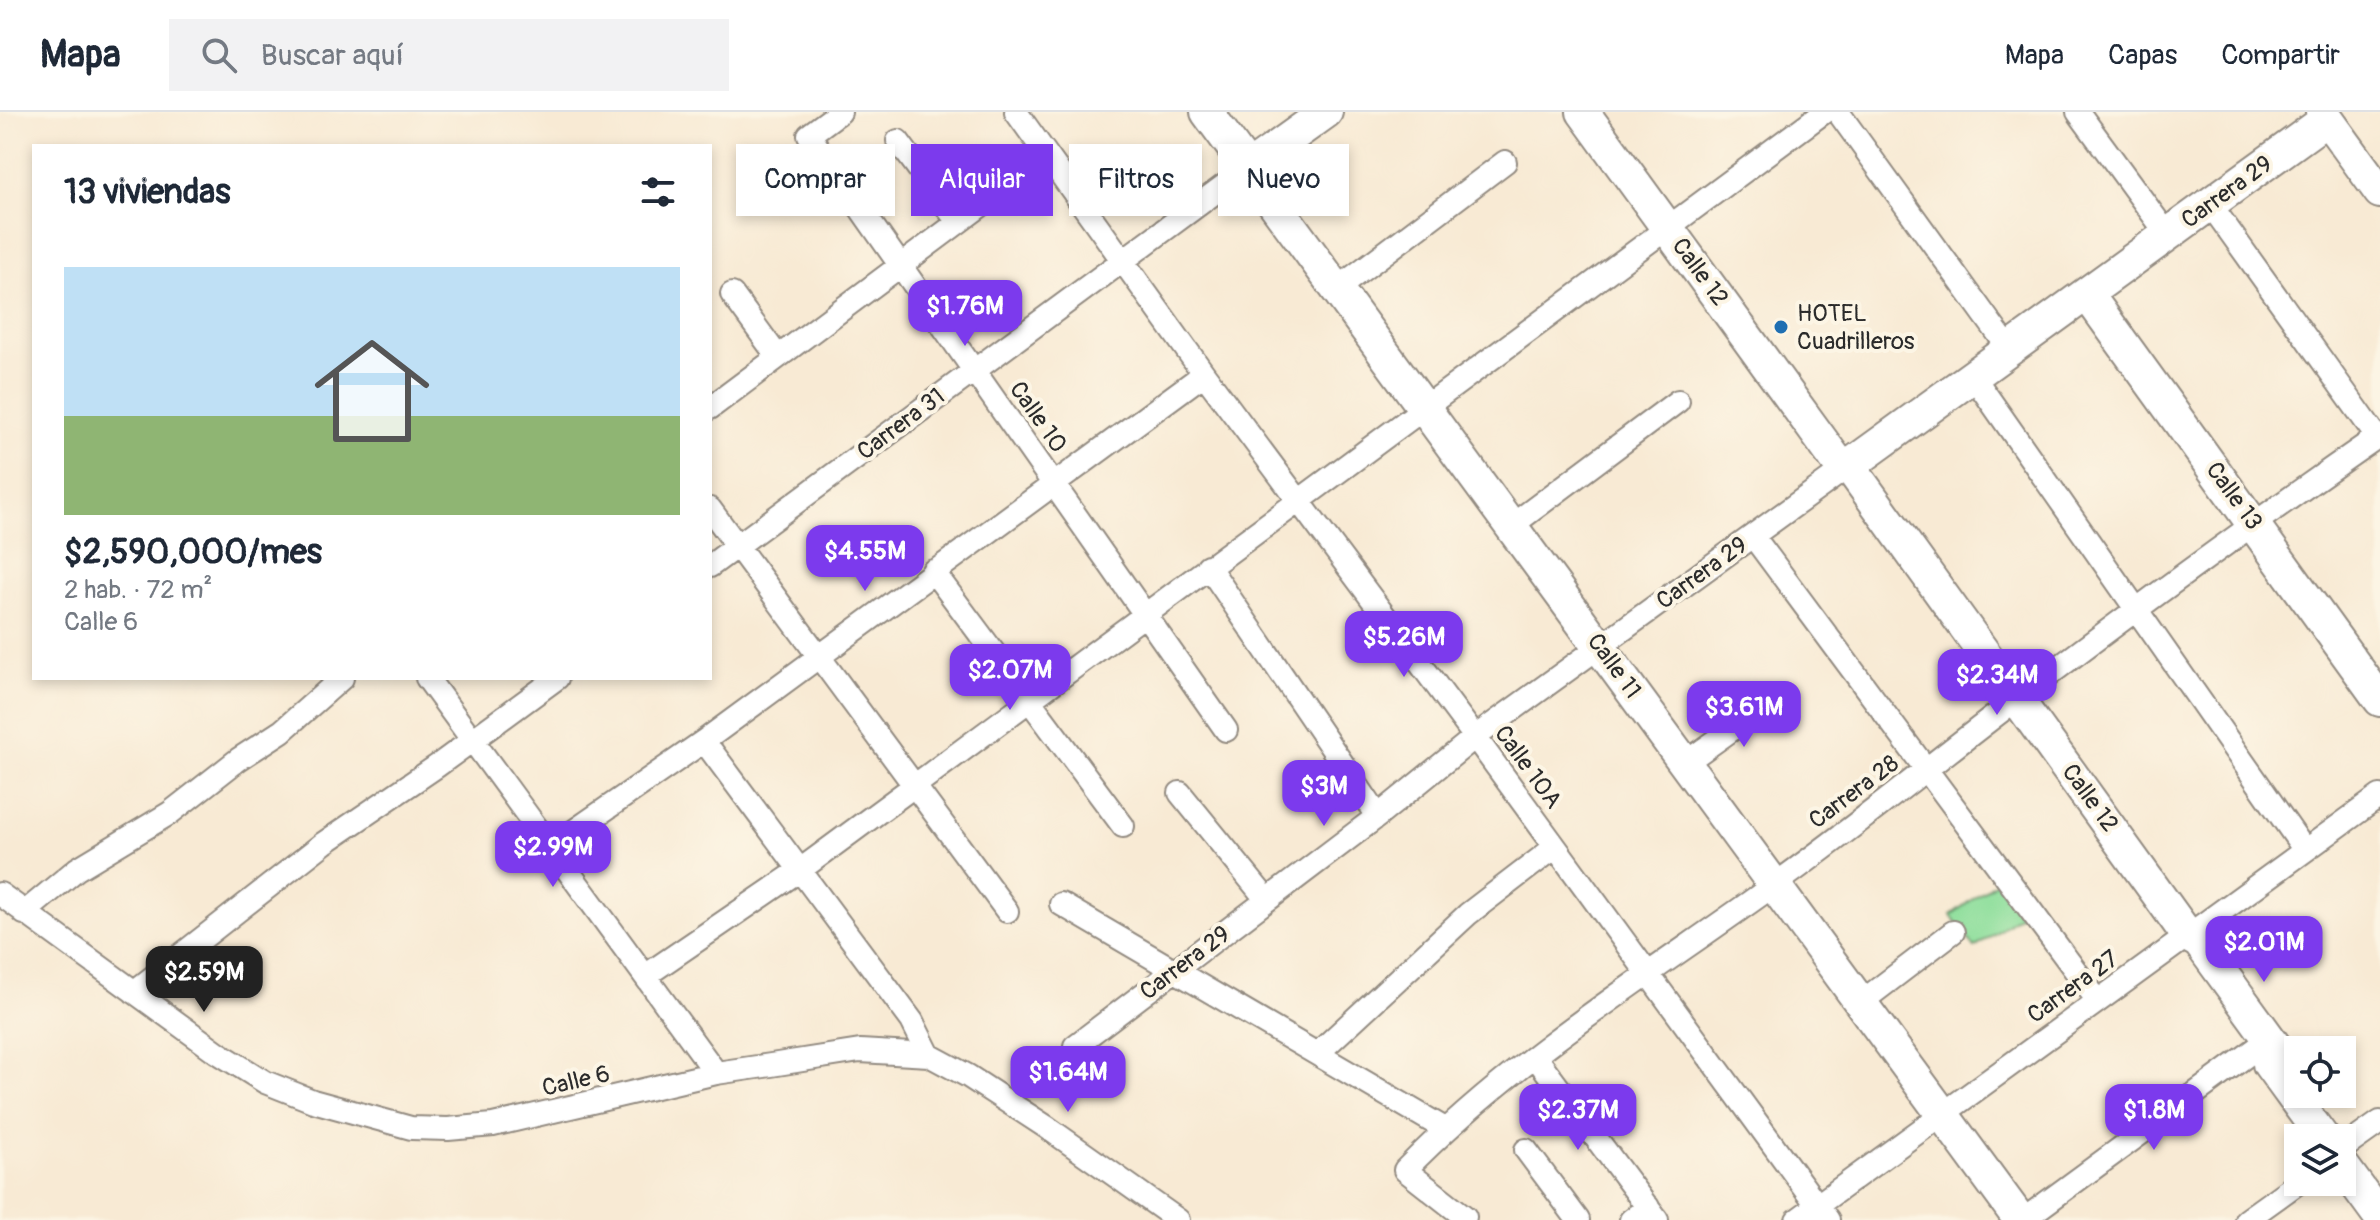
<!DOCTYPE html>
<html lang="es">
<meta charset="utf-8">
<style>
:root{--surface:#fff;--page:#f2f2f3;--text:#1f2937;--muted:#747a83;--line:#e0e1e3;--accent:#7c3aed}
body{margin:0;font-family:Pangolin,sans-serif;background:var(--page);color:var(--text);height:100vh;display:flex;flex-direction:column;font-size:30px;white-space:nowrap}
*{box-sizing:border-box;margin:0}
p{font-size:26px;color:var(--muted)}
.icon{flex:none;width:44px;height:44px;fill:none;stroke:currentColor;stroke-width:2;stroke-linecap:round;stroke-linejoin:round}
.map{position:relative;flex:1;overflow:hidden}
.drawer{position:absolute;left:32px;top:32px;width:680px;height:536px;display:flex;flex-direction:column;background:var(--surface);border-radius:0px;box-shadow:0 4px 12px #0003}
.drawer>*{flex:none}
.top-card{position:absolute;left:736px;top:32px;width:760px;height:72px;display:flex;gap:16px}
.buttons{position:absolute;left:2284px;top:924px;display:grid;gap:16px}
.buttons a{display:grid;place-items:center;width:72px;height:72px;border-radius:0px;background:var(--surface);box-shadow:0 4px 12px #0003;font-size:40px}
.price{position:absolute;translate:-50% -68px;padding:0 18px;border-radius:16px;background:var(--accent);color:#fff;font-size:26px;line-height:52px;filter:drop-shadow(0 2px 4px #0008)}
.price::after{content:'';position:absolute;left:50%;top:48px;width:24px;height:18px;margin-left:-12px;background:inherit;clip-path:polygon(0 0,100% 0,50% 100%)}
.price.on{background:#222;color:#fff}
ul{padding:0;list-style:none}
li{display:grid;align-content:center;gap:16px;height:424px;padding:0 32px}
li+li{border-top:2px solid var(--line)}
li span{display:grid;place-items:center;height:248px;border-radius:0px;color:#555}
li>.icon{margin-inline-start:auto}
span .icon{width:144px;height:144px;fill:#fffc;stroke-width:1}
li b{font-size:34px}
h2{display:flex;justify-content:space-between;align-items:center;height:96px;padding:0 32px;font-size:34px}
.chip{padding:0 28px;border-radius:0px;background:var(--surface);box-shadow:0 4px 12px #0003;font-size:28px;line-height:72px}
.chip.on{background:var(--accent);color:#fff}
header{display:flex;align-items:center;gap:48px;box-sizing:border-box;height:112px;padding:0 40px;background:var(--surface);border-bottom:2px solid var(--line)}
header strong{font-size:38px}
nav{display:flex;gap:44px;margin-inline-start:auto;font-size:28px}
.search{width:560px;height:72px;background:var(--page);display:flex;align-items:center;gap:20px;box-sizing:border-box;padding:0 28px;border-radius:0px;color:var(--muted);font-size:30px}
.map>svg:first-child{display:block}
.green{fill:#90df9d;stroke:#5e8564;stroke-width:2}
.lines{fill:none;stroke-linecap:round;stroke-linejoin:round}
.street-casing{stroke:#928a80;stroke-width:26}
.secondary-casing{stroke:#928a80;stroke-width:36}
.street{stroke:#fff;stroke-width:22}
.secondary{stroke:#fff;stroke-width:32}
.poi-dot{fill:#1f6fb2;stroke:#fcf5e5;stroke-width:3}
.labels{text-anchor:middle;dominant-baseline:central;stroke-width:8;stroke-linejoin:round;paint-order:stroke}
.street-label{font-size:24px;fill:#2b2b2b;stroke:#fcf5e5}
.poi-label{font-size:24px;fill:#2b2b2b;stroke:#fcf5e5;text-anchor:start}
</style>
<header>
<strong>Mapa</strong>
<div class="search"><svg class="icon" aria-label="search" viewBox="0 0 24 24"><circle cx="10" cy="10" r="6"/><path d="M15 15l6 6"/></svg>Buscar aquí</div>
<nav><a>Mapa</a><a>Capas</a><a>Compartir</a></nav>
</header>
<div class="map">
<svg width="2380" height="1108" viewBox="0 0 2380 1108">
<rect width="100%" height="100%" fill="#fcf5e5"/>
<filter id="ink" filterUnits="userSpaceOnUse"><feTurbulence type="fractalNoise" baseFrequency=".0125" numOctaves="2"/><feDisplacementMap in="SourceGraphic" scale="16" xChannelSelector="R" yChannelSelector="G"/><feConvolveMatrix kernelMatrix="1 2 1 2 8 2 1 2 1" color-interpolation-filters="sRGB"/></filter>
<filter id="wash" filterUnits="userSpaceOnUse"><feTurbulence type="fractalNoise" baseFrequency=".006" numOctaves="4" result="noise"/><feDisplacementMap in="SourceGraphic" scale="32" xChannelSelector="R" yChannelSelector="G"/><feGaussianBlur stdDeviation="1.8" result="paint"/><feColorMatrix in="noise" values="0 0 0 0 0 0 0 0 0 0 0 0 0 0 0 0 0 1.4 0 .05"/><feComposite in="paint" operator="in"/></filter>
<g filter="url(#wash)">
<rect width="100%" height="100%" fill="#f8ead4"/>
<path class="green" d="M 1996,770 L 2020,803 L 1975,836 L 1951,803 Z"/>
</g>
<g filter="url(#ink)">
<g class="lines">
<g class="street-casing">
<path id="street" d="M 840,0 L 809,23 L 1226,618
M 1016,0 L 1204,262 L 1475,625 L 1828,1108
M 1838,0 L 2010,238
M 2078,0 L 2168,123
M 898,29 L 958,110
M 2210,92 L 2377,325
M 1337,177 L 1505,50
M 732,182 L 778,245
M 1973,264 L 2304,737
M 710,296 L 1047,44
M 710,397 L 1007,799
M 1511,414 L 1678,289
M 1753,424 L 2098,889
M 710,454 L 1248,56
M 1208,454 L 1378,704
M 933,459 L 1123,714
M 427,566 L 716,961
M 704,629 L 912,909 L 929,943
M 1685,651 L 1776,586
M 1180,681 L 1267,788
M 551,735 L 704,629 L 1204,262
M 0,782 L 217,940 L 265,970 L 313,989 L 411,1016 L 448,1017 L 493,1013 L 716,961 L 771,953 L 860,939 L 929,943 L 968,964 L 1048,1016 L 1178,1108
M 1061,792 L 1445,1017
M 24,801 L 77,757 L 170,701 L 239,647 L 282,619 L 342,566
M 645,864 L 800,758 L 914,674 L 1824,0
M 134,880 L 324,731 L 437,654 L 557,566
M 1860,891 L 1953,820
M 1075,934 L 1378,704 L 1475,625 L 1849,354
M 1317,942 L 1468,802 L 1554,736
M 1535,944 L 1657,1108
M 2342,1037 L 2380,1010
M 1526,1038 L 1578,1108
M 1465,1105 L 1405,1058 C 1514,946 1648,864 1774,773 C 1857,714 1936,648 2017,587 C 2137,496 2257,408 2380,323
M 1631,1108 L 1648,1095
M 1797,1108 L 2380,684
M 2023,1108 L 2257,936
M 2246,1108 L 2299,1070"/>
</g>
<g class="secondary-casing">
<path id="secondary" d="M 1207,0 L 2020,1108
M 1583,0 L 1836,348 L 1849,354 L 2188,824 L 2199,830 L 2298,966
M 2322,0 L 2380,80
M 1248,56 L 1326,0
M 2087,182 L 2380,588
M 1849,354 L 2327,7
M 2269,952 L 2323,1026
M 2342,1053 L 2380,1105"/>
</g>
<use href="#street" class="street"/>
<use href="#secondary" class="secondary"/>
</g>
</g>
<circle class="poi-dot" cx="1781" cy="215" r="8"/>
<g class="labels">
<g class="street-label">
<text transform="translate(2227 80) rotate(-36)">Carrera 29</text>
<text transform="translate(1700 160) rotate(54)">Calle 12</text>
<text transform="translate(1038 305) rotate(55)">Calle 10</text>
<text transform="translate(901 312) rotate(-37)">Carrera 31</text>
<text transform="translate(2234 384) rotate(54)">Calle 13</text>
<text transform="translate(1702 461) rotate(-36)">Carrera 29</text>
<text transform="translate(1614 554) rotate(54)">Calle 11</text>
<text transform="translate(1528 655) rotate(54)">Calle 10A</text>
<text transform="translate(1854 680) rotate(-37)">Carrera 28</text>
<text transform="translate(2090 686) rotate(54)">Calle 12</text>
<text transform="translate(1185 851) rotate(-37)">Carrera 29</text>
<text transform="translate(2073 875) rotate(-36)">Carrera 27</text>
<text transform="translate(576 969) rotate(-13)">Calle 6</text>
</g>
<g class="poi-label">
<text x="1797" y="201">HOTEL<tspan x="1797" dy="28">Cuadrilleros</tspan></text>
</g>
</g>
</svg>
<div class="buttons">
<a><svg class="icon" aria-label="locate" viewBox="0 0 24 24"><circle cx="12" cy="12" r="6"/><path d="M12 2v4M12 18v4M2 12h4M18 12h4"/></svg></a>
<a><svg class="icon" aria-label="layers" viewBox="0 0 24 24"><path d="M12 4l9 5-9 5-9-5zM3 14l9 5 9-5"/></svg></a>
</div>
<b class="price" style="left:965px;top:236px">$1.76M</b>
<b class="price" style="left:865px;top:481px">$4.55M</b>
<b class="price" style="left:1404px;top:567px">$5.26M</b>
<b class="price" style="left:1010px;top:600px">$2.07M</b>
<b class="price" style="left:1997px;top:605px">$2.34M</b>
<b class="price" style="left:1744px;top:637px">$3.61M</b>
<b class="price" style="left:1324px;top:716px">$3M</b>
<b class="price" style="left:553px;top:777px">$2.99M</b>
<b class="price" style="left:2264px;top:872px">$2.01M</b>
<b class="price on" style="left:204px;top:902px">$2.59M</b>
<b class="price" style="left:1068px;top:1002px">$1.64M</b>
<b class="price" style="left:1578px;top:1040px">$2.37M</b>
<b class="price" style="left:2154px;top:1040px">$1.8M</b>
<div class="top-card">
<a class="chip">Comprar</a>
<a class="chip on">Alquilar</a>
<a class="chip">Filtros</a>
<a class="chip">Nuevo</a>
</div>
<section class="drawer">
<h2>13 viviendas<svg class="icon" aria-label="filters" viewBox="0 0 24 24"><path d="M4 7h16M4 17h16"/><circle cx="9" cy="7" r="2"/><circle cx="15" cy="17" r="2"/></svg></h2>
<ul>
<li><span style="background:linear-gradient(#bfe0f5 60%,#8fb573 0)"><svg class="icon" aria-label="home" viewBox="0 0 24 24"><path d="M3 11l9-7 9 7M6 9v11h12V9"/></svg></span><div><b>$2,590,000/mes</b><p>2 hab. · 72 m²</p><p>Calle 6</p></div></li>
</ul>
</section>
</div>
